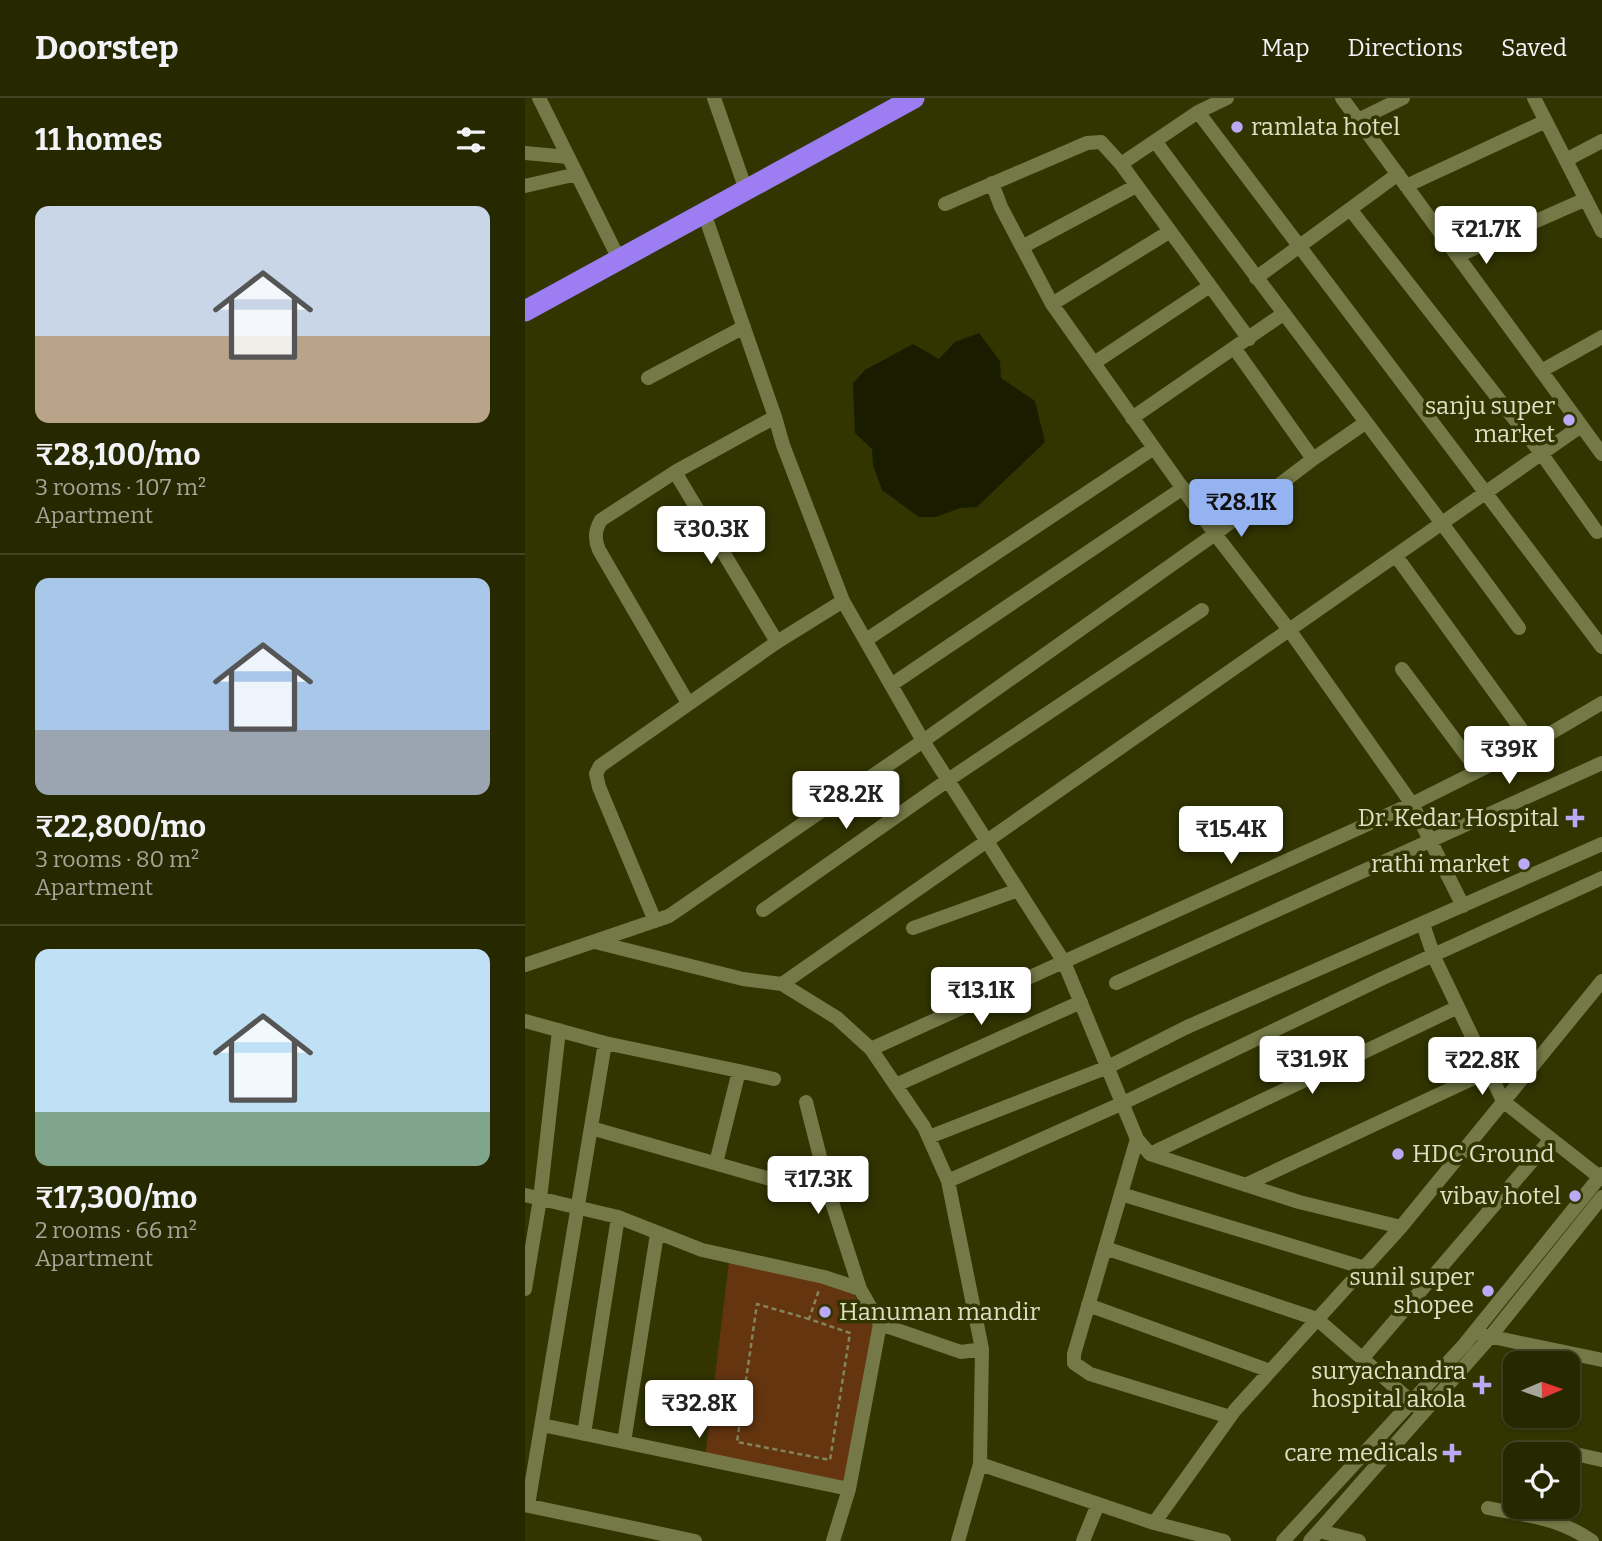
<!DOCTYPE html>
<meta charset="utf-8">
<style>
:root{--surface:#262800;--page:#32340f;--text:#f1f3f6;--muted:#a4a699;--line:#424422;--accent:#95b2f1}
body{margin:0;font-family:Bitter,serif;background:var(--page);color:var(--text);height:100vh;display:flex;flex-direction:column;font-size:26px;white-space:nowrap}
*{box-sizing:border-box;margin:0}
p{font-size:23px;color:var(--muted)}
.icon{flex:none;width:38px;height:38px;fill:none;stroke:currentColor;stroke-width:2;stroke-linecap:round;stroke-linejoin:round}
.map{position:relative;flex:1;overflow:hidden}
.drawer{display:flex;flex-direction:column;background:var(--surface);width:525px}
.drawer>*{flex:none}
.needle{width:46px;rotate:88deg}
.fabs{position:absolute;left:978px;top:1253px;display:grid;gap:14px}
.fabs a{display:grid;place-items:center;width:77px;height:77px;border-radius:14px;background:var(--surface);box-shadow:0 2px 5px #0004,0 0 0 2px var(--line);font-size:35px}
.price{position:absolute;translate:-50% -60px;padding:0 16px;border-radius:7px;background:#fff;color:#222;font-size:23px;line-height:46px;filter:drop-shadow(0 2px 4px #0008)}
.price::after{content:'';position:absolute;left:50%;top:42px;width:21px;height:16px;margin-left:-10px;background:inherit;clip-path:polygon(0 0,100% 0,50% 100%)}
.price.active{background:var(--accent);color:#111}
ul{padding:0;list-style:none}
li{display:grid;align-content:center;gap:14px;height:371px;padding:0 35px}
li+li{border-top:2px solid var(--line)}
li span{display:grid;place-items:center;height:217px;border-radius:14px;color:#555}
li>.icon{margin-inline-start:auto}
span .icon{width:126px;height:126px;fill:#fffc;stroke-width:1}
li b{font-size:30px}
h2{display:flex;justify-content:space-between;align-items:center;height:84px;padding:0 35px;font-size:30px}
header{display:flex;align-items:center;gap:42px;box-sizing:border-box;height:98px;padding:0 35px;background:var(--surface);border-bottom:2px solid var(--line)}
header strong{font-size:33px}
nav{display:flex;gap:38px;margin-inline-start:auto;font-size:24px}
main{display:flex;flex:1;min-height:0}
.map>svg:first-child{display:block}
.green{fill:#653510}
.water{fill:#1a1c00}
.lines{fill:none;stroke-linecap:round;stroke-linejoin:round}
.path{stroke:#82855c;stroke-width:2.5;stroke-dasharray:5 3.5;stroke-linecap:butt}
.minor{stroke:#747947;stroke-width:14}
.highway{stroke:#9c7ef2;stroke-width:21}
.poi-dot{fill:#baaaf6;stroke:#323500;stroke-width:2.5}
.labels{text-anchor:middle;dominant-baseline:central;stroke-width:7;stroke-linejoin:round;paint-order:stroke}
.poi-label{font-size:24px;fill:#dce0c5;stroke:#323500;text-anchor:end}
</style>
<header>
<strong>Doorstep</strong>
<nav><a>Map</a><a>Directions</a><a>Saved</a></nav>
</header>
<main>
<section class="drawer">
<h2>11 homes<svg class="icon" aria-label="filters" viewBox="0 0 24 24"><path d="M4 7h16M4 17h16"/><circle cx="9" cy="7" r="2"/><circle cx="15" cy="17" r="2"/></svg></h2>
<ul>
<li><span style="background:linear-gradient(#c9d6e8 60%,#b9a48a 0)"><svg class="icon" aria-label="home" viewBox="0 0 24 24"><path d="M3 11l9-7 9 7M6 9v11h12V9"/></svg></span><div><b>₹28,100/mo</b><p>3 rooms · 107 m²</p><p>Apartment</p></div></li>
<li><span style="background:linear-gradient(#a9c7e8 70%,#9aa5b1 0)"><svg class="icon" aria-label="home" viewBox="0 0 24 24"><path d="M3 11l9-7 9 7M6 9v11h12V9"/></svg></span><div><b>₹22,800/mo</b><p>3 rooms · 80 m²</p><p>Apartment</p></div></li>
<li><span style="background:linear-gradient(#bfe0f5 75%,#7fa58c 0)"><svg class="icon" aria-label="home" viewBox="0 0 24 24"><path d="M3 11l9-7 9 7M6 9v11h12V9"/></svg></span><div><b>₹17,300/mo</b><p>2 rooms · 66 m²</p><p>Apartment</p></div></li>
</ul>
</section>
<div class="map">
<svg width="1077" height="1443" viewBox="0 0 1077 1443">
<rect width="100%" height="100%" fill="#323500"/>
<path class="green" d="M 204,1164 L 323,1187 L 354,1237 L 331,1390 L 180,1360 Z"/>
<path class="water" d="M 454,235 L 475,263 L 476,280 L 510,303 L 520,344 L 452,409 L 435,410 L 411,419 L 394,419 L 357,392 L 348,367 L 347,351 L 330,335 L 328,285 L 340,272 L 388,246 L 414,261 L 430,244 Z"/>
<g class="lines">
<path class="path" d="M 284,1221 L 232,1206 L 212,1344 L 305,1362 L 325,1235 L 284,1221 L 294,1192"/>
<path class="minor" d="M 14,0 L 94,161
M 189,0 L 221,92
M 817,0 L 1077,356
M 1009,0 L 1077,133
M 673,14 L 1077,549
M 833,22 L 878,0
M 630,43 C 750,206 875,366 994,530
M 0,55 L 43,59
M 1041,62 L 1077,43
M 596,66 L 673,14 L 702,0
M 467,85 L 476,109 L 527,206 L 690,436 L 765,533 L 887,706 L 938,808
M 0,88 L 52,76
M 881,88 L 1021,23
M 420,106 L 562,45 L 576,44 L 596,66 L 724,241
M 825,111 L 1016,355 L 1072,434
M 179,115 L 250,319 L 258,347 L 318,503 L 398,643 L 539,864 L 612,1041 L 625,1056 L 774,1104 L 876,1129
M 497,149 L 611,88
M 932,158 L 1061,101
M 731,180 L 873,76
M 527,206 L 644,134
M 710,251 L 788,361
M 569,265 L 685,188
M 1016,273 L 1077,239
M 123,280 L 219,229
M 607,320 L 758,216
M 150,374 L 252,544
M 871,458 L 1007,646
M 341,542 L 629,350
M 877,571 L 953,673
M 366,587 L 658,390
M 163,605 L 74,452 C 69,441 70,432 76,422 L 150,374 L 250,319
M 238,812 L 423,682 L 677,512
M 130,823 L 74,689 L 71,676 L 75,668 L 252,544 L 318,503
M 898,826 L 909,859 L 978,1003 L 1077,1081
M 388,830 L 493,792
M 70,844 L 218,881 L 257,886 L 312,920 L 346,951 L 399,1029 L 423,1083 L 457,1251 L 455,1366 L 433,1443
M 0,867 L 144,818 L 398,643 L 690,436 L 788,361 L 840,325
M 591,885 L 1077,665
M 257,886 L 1056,328
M 0,923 L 80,945 L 214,973 L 191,1065
M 346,951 L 887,706 L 1007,646 L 1077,605
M 214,973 L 249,981
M 371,987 L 556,904
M 281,1004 L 305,1098 L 335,1191
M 66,1030 L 305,1098
M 404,1039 L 583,969 L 662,929 L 1077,746
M 612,1041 L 549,1256 L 549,1265 L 565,1276 L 705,1319
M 625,1056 L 933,909
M 423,1083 L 598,1005 L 856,881 L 1077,780
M 720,1087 L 964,973
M 596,1096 L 840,1170
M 0,1097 L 93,1119 L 177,1152 L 299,1179 L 335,1191 L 355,1226 L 436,1254 L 457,1251
M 580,1150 L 792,1221 L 895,1311
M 0,1191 L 15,1101 L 34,932
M 563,1207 L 745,1273
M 958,1237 L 1077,1262
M 837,1261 L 1026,1041
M 17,1327 L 324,1391
M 59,1336 L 93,1119
M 99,1344 L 132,1136
M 1018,1349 L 1077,1362
M 455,1366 L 629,1425 L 699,1443
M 0,1407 L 170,1443
M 3,1407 L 80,945
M 963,1410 C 1003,1418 1032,1419 1067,1443
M 629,1425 L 710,1312 L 876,1129 L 1077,883
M 794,1433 L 834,1443
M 308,1443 L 324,1391 L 355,1226
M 558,1443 L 573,1406
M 758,1443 L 939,1247 L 1077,1076
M 785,1443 L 965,1239 L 1077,1099"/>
<path class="highway" d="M 0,213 L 389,0"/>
</g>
<g class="poi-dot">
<circle cx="712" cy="29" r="7"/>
<circle cx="1044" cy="322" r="7"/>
<path d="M1046.5 709.5h7v7h7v7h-7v7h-7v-7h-7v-7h7z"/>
<circle cx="999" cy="766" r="7"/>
<circle cx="873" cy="1056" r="7"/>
<circle cx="1050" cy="1098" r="7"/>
<circle cx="963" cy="1193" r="7"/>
<circle cx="300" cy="1214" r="7"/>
<path d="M953.5 1276.5h7v7h7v7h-7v7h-7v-7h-7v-7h7z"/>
<path d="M923.5 1344.5h7v7h7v7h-7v7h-7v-7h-7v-7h7z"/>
</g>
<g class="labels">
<g class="poi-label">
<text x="726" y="29" text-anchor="start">ramlata hotel</text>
<text x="1030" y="308">sanju super<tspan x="1030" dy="28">market</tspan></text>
<text x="1034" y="720">Dr. Kedar Hospital</text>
<text x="985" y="766">rathi market</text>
<text x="887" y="1056" text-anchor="start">HDC Ground</text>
<text x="1036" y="1098">vibav hotel</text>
<text x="949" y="1179">sunil super<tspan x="949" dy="28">shopee</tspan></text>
<text x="314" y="1214" text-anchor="start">Hanuman mandir</text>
<text x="941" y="1273">suryachandra<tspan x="941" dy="28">hospital akola</tspan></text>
<text x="913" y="1355">care medicals</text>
</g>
</g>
</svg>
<div class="fabs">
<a><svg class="needle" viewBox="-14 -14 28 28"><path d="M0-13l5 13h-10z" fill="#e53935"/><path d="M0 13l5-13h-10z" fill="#a4a699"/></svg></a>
<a><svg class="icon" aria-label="locate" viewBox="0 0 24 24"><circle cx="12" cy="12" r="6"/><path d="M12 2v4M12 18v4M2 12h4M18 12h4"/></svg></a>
</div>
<b class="price" style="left:961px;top:168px">₹21.7K</b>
<b class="price active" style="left:716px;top:441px">₹28.1K</b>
<b class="price" style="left:186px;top:468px">₹30.3K</b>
<b class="price" style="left:984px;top:688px">₹39K</b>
<b class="price" style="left:321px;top:733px">₹28.2K</b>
<b class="price" style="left:706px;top:768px">₹15.4K</b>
<b class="price" style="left:456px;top:929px">₹13.1K</b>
<b class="price" style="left:787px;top:998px">₹31.9K</b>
<b class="price" style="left:957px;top:999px">₹22.8K</b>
<b class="price" style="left:293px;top:1118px">₹17.3K</b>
<b class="price" style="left:174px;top:1342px">₹32.8K</b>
</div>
</main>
